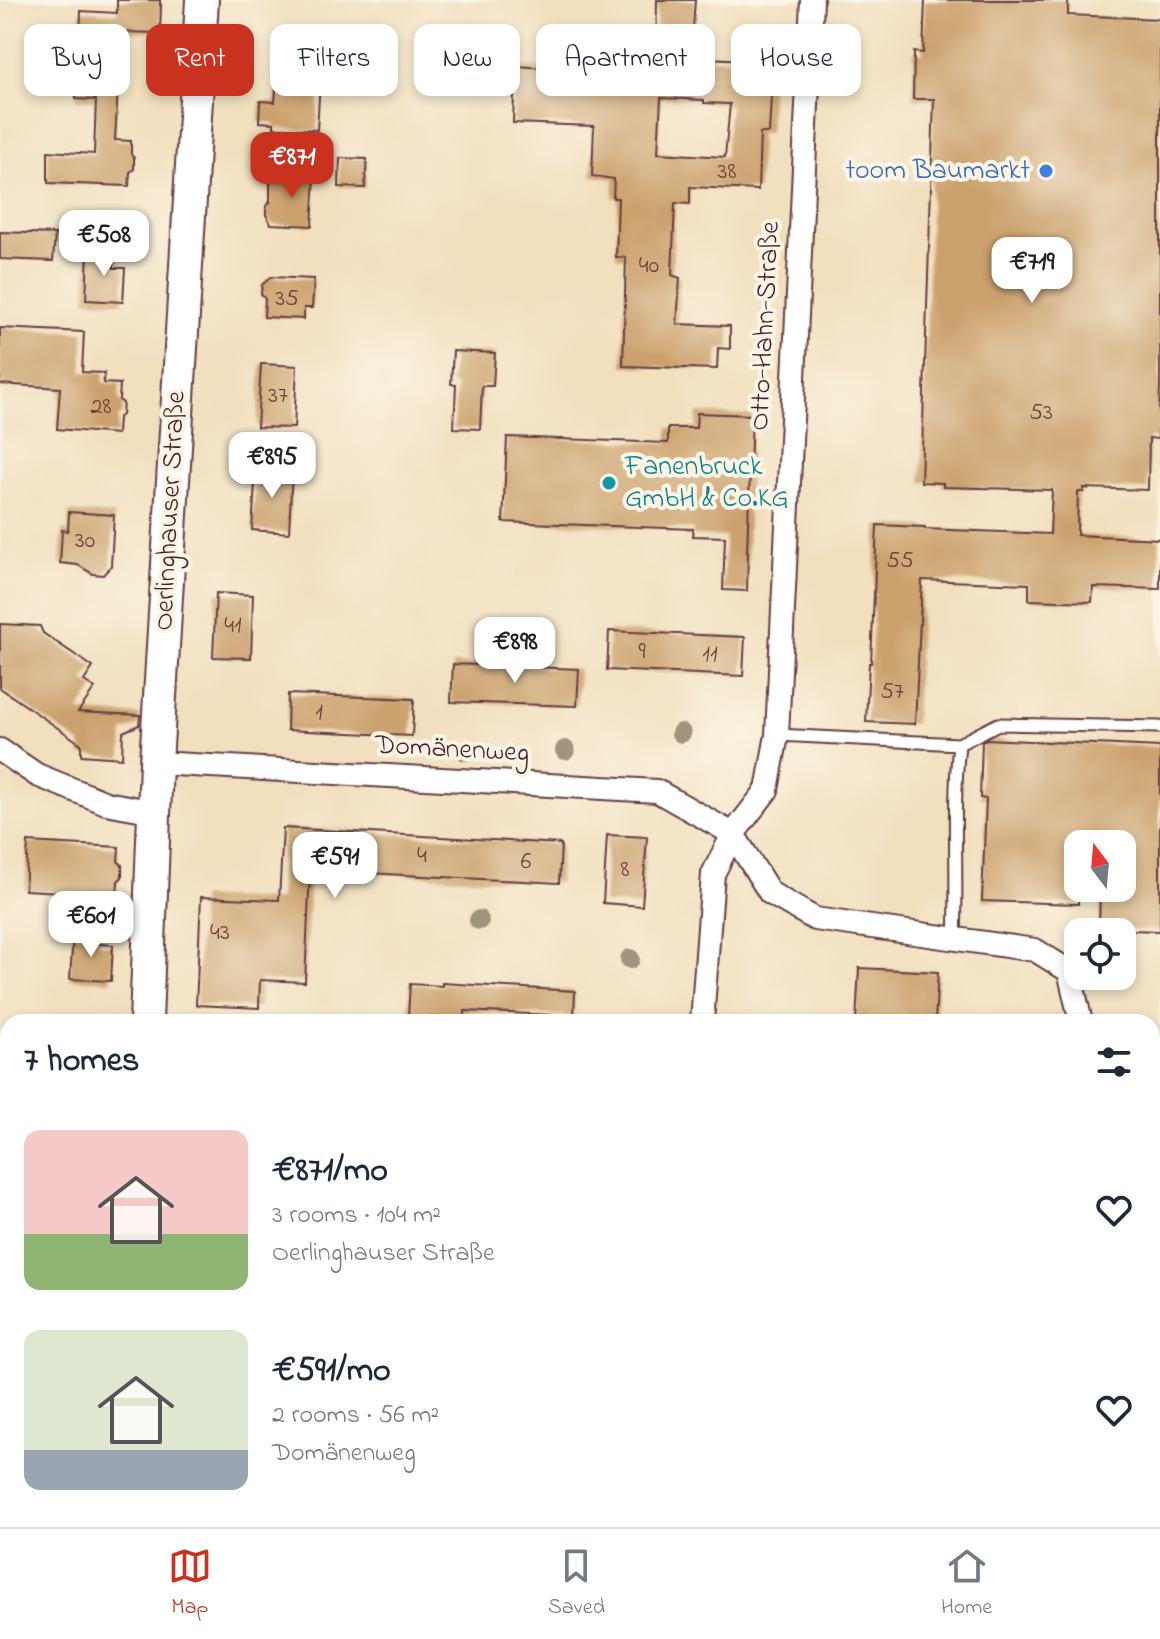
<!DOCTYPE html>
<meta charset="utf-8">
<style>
:root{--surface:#fff;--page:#f6f6f7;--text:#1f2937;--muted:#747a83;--line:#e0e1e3;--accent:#c8321e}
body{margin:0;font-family:"Indie Flower",sans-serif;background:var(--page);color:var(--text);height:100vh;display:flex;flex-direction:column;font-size:30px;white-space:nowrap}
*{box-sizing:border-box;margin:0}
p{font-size:26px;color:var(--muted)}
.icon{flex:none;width:44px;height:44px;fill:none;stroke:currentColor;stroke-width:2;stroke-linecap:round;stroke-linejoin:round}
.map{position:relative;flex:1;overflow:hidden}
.details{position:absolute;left:0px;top:1014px;width:1160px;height:514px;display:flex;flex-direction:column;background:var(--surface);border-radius:24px 24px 0 0;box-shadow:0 4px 12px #0003}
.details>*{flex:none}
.guide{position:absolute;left:24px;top:24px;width:1112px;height:72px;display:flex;gap:16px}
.needle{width:52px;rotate:344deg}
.tools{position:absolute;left:1064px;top:830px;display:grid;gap:16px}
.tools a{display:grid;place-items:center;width:72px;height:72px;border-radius:16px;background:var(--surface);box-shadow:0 4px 12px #0003;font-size:40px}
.price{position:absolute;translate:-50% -68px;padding:0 18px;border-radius:16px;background:#fff;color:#222;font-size:26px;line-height:52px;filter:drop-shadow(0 2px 4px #0008)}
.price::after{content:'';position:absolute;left:50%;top:48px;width:24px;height:18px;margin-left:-12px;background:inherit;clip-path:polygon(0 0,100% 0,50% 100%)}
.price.current{background:var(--accent);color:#fff}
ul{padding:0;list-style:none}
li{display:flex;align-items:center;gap:24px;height:200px;padding:0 24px}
li span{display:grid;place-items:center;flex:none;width:224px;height:160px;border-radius:16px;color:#555}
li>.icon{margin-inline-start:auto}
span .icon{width:96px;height:96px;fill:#fffc;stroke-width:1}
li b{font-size:34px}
h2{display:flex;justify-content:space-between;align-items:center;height:96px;padding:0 24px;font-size:34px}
.pill{padding:0 28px;border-radius:16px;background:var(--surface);box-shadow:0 4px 12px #0003;font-size:28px;line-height:72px}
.pill.current{background:var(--accent);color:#fff}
.menu{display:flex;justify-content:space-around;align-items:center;height:112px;border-top:2px solid var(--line);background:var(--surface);font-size:22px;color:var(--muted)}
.menu a{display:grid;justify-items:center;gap:4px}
.menu .current{color:var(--accent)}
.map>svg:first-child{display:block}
.green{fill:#93d58d;stroke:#6e7a5c;stroke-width:2}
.building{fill:#cba16d;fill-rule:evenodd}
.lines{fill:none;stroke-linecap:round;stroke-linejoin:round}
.lane-casing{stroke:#633c41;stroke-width:15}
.street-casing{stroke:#633c41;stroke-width:26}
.secondary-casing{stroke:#633c41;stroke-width:36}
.lane{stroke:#fff;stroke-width:11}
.street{stroke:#fff;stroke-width:22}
.secondary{stroke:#fff;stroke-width:32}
.tree{fill:#a1947d}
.shop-dot{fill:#3f7fe0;stroke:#fcf5e5;stroke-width:3}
.culture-dot{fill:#0f9aa8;stroke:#fcf5e5;stroke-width:3}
.labels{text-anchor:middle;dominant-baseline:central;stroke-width:8;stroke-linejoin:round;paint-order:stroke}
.number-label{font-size:24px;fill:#6a403c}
.shop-label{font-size:28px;fill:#366cbe;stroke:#fcf5e5;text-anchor:end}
.street-label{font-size:28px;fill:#4a1f2b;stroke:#fcf5e5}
.culture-label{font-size:28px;fill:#0d838f;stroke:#fcf5e5;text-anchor:start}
</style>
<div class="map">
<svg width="1160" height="1527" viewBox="0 0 1160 1527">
<rect width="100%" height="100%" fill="#fcf5e5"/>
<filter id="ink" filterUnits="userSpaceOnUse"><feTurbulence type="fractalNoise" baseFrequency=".0125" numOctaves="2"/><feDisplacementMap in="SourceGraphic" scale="16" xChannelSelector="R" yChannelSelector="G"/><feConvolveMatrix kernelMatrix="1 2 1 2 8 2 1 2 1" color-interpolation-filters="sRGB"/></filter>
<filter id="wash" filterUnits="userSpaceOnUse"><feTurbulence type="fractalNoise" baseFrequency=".006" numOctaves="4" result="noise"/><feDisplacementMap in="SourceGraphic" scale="32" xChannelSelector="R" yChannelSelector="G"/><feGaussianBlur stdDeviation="1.8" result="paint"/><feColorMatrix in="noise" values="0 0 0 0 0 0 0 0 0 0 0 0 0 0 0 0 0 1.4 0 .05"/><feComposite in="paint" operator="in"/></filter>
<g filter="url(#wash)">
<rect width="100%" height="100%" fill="#f1dfbe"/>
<path class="green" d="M 1160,1171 L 1160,1247 L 1152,1206 L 1152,1173 Z"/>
<g id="blocks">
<path class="building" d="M 117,0 L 160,0 L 160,5 L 161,5 L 160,33 L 121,32 L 115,140 L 131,141 L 131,154 L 134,158 L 134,169 L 130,172 L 129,186 L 48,183 L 48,151 L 94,154 L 96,100 L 76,99 L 76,77 L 79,76 L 81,11 L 117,13 Z
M 657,0 L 695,0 L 691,55 L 706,56 L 706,58 L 773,61 L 769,133 L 760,133 L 758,190 L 690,187 L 690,204 L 675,203 L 672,275 L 680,278 L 677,324 L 730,326 L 730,349 L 718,348 L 717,369 L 623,366 L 626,258 L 616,257 L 618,198 L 613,198 L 614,179 L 592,176 L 594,126 L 513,123 L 515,66 L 548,68 L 548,81 L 629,86 L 631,58 L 646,59 L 646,55 L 656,56 ZM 661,98 L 704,100 L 704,103 L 730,104 L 725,157 L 658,153 Z
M 925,0 L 1068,0 L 1068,15 L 1160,19 L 1160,388 L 1158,439 L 1149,438 L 1148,490 L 1084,488 L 1084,492 L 1078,492 L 1077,535 L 1160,539 L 1160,589 L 1093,587 L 1092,602 L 1029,600 L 1029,584 L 922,580 L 915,724 L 866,722 L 869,663 L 871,663 L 877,525 L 925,527 L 925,529 L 1050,534 L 1052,490 L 943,487 L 943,483 L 921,482 L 934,99 L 913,99 L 914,52 L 923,53 Z
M 277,78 L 320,80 L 317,130 L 274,128 L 274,123 L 259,122 L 260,101 L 275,102 Z
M 340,158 L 367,159 L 365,188 L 339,187 Z
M 289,170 L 296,175 L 315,176 L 312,226 L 271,224 L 266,215 L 266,206 L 270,202 L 270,181 L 278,181 Z
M 0,232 L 55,234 L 53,261 L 0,259 Z
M 88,251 L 115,253 L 114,268 L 125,268 L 123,302 L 86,300 Z
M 271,277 L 314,279 L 312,308 L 304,308 L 304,319 L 264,317 L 265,299 L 261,294 L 262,285 Z
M 0,328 L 84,332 L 82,372 L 104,373 L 103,383 L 120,384 L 119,400 L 123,403 L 122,415 L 118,418 L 117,434 L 57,429 L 60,388 L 0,384 Z
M 453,351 L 495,353 L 493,386 L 482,386 L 480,429 L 454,428 L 456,385 L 451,384 Z
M 261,364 L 297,366 L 294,428 L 257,427 Z
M 697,413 L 752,415 L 747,552 L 748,552 L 747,591 L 723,590 L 725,537 L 693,536 L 693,529 L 503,522 L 507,437 L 668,443 L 668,428 L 696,428 Z
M 256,468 L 292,470 L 289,533 L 252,530 Z
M 69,512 L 114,515 L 111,566 L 103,575 L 93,574 L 78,565 L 60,563 L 62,530 L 68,531 Z
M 216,593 L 253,595 L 251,658 L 213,657 Z
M 0,624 L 40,626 L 43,633 L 93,667 L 84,681 L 95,688 L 78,712 L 140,715 L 139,725 L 123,732 L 122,758 L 81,755 L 81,744 L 0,688 Z
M 609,631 L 745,637 L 743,676 L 607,670 Z
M 453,664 L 579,669 L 577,706 L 451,702 Z
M 288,694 L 414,699 L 412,736 L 287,730 Z
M 986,739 L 1160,747 L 1160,931 L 1099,929 L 1100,888 L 1122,888 L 1122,844 L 1078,844 L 1078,904 L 982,901 L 986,799 L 980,798 L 982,742 Z
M 283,828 L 561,844 L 559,883 L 310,870 L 305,982 L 260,980 L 259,1008 L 196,1005 L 201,897 L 279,900 Z
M 607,835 L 647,837 L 642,906 L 603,903 Z
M 28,842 L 119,847 L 118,861 L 122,865 L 122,877 L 118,881 L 117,895 L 25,890 Z
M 73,934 L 99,936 L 98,944 L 113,945 L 111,981 L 70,979 Z
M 859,968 L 938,972 L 935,1022 L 856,1022 Z
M 442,983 L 575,991 L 574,1016 L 465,1011 L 465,1022 L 440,1022 L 440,1018 L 408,1016 L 410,984 L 442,986 Z"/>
</g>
</g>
<g filter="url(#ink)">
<use href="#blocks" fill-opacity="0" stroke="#633c41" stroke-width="2"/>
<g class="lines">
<g class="lane-casing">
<path id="lane" d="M 777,735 L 959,744 C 952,809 958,874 955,939
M 959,744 L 998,724 L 1160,727
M 1152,1385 L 1160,1385
M 209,1527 L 209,1520"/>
</g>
<g class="street-casing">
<path id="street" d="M 0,750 L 37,775 L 106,803 L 155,812
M 156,763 L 657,791 L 733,834 L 770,893 L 815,919 L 1035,950 L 1069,971 L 1081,1022
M 702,1022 L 713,874 L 733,834 L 767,790 L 777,735 L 812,0
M 0,1171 L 8,1173
M 1152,1330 L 1160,1373
M 674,1520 L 675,1527"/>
</g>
<g class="secondary-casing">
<path id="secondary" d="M 146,1022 L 156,763 L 202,0
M 130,1527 L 130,1520"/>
</g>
<use href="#lane" class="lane"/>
<use href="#street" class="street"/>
<use href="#secondary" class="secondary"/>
</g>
<g class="tree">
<circle cx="681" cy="733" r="10"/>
<circle cx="565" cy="750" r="10"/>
<circle cx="465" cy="751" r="10"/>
<circle cx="479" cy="920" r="10"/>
<circle cx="630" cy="959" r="10"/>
</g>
</g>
<circle class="shop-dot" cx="1046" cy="171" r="8"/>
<circle class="culture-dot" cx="609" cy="483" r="8"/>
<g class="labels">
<g class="number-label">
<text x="727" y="172">38</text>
<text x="649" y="266">40</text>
<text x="287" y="299">35</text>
<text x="278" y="396">37</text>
<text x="101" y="407">28</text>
<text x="1041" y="413">53</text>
<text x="85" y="541">30</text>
<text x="900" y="561">55</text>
<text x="233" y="626">41</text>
<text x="642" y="652">9</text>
<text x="710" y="655">11</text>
<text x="892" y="692">57</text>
<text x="319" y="713">1</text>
<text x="422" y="856">4</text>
<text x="526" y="862">6</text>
<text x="625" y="870">8</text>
<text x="220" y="933">43</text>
</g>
<g class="shop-label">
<text x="1030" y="171">toom Baumarkt</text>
</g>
<g class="street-label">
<text transform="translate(766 326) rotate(-87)">Otto-Hahn-Straße</text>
<text transform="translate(171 511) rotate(-87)">Oerlinghauser Straße</text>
<text transform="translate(452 750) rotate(3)">Domänenweg</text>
</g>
<g class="culture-label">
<text x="625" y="467">Fanenbruck<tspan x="625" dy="32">GmbH &amp; Co.KG</tspan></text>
</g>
</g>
</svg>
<div class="tools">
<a><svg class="needle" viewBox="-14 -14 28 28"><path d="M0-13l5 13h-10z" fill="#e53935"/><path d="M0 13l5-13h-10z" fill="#747a83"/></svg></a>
<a><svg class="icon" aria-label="locate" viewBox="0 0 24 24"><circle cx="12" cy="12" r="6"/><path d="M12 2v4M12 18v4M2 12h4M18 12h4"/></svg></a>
</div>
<b class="price current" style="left:292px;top:200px">€871</b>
<b class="price" style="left:104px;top:278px">€508</b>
<b class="price" style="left:1032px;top:305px">€719</b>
<b class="price" style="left:272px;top:500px">€895</b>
<b class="price" style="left:515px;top:685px">€898</b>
<b class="price" style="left:335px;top:900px">€591</b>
<b class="price" style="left:91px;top:959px">€601</b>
<div class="guide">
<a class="pill">Buy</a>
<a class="pill current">Rent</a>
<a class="pill">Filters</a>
<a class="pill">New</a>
<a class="pill">Apartment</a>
<a class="pill">House</a>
</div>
<section class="details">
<h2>7 homes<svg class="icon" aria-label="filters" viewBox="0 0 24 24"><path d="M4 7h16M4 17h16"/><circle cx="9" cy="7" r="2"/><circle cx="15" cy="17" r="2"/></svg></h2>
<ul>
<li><span style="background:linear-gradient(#f6c9c9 65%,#8fb573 0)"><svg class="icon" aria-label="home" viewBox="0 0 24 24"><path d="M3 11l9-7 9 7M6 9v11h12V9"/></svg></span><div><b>€871/mo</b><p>3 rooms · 104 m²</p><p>Oerlinghauser Straße</p></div><svg class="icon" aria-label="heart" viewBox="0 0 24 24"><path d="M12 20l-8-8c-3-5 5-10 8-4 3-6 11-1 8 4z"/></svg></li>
<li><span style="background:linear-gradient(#dfe7d0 75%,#9aa5b1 0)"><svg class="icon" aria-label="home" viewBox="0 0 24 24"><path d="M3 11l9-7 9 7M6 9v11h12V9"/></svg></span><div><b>€591/mo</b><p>2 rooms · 56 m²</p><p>Domänenweg</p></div><svg class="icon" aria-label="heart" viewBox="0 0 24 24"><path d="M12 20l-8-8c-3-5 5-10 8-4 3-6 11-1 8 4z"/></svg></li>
</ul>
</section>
</div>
<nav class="menu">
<a class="current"><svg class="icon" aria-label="map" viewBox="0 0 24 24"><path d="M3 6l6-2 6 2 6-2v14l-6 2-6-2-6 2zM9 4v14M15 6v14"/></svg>Map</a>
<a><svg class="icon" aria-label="saved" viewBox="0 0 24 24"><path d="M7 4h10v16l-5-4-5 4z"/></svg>Saved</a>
<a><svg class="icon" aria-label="home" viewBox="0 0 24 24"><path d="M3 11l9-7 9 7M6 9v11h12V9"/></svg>Home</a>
</nav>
